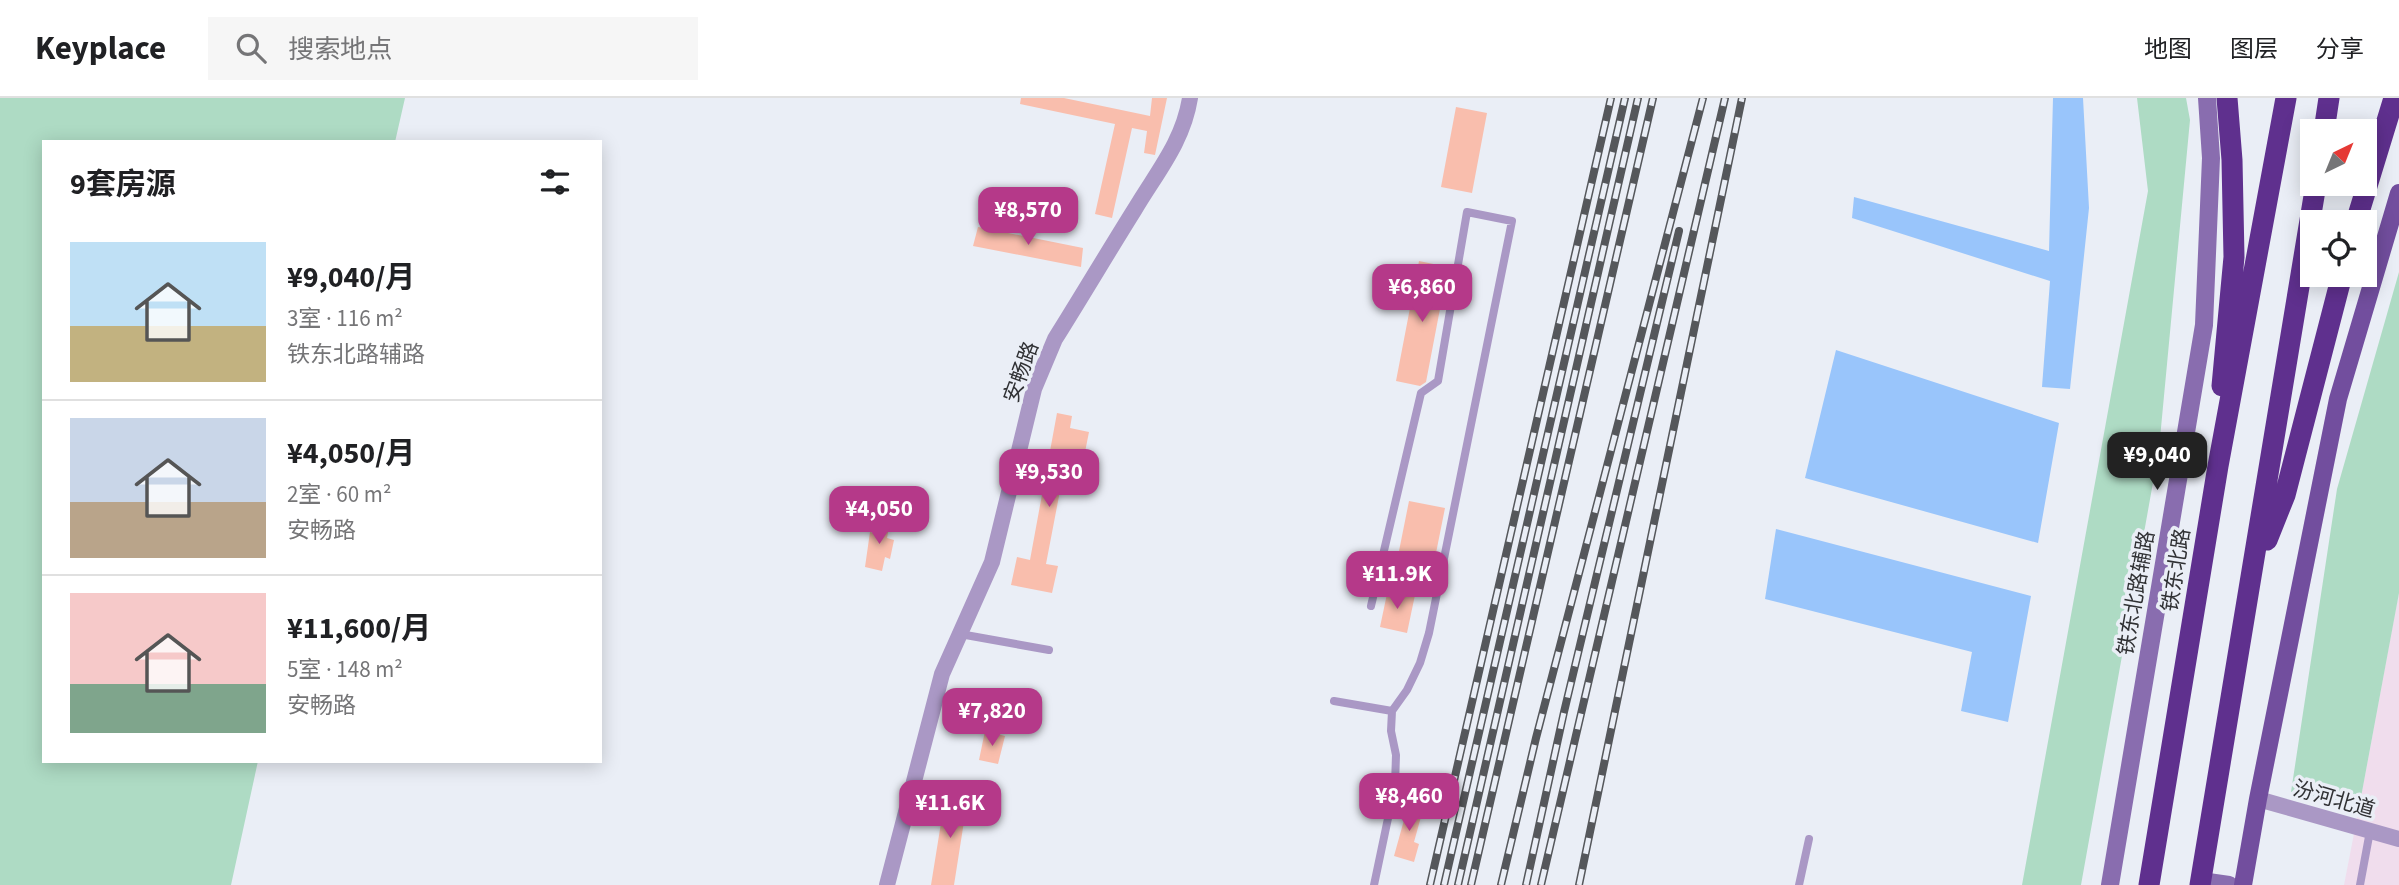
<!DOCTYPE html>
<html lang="zh">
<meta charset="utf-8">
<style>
:root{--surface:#fff;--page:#f6f6f6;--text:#202124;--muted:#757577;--line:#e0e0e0;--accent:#b53989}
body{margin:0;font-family:"Source Sans 3","Noto Sans SC",sans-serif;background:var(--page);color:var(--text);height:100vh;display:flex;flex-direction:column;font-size:26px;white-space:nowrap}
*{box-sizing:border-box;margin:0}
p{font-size:23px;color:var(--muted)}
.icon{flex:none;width:38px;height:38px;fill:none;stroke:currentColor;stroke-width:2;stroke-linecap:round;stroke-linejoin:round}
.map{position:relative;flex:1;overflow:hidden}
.details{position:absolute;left:42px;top:42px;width:560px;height:623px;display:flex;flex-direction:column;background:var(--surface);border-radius:0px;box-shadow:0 4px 18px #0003}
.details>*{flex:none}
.needle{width:46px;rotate:43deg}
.fabs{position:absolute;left:2300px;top:21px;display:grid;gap:14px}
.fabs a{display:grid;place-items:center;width:77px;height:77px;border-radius:0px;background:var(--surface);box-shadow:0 4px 18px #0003;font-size:35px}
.price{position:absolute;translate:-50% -60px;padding:0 16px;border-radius:14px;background:var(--accent);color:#fff;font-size:23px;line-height:46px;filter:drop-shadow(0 2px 4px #0008)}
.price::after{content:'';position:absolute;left:50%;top:42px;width:21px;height:16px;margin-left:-10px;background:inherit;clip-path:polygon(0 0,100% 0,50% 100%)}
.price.current{background:#222;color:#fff}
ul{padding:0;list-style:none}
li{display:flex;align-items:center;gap:21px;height:175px;padding:0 28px}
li+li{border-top:2px solid var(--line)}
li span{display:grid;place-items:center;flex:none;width:196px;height:140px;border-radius:0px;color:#555}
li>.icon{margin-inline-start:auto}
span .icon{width:84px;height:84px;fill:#fffc;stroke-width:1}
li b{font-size:30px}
h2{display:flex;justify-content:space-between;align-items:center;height:84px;padding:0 28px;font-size:30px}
header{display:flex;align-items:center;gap:42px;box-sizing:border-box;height:98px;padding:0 35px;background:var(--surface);border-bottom:2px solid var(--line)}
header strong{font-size:33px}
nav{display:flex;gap:38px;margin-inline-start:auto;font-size:24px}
.search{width:490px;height:63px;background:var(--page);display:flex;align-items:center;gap:18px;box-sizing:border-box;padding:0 24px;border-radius:0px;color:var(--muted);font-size:26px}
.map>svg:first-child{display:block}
.industrial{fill:#f0dded}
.green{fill:#aedbc4}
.water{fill:#99c5fb}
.building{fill:#f9bead}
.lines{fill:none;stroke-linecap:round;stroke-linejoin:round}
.lane{stroke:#aa98c5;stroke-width:8}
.street{stroke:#aa98c5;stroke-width:16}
.secondary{stroke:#896daf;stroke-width:18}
.primary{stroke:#724e9e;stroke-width:18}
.highway{stroke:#5f308e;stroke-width:21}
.rail-casing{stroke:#55575b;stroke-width:8}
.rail{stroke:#eaeef6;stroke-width:5;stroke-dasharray:16;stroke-linecap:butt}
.labels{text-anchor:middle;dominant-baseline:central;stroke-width:7;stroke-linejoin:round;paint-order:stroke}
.street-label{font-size:21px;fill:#303134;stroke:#eaeef6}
</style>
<header>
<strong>Keyplace</strong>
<div class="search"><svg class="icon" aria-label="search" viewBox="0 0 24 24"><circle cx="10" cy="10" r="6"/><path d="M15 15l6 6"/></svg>搜索地点</div>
<nav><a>地图</a><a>图层</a><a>分享</a></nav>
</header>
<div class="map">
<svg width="2399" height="787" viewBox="0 0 2399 787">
<rect width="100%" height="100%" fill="#eaeef6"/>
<path class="industrial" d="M 2399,494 L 2399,787 L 2344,787 L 2359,710 Z"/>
<path class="green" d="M 0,0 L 405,0 L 395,44 L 44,44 L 44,663 L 258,663 L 231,787 L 0,787 Z
M 2137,0 L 2186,0 L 2190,22 L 2159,351 L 2081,787 L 2022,787 L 2148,93 Z
M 2399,174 L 2399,495 L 2359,710 L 2291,694 L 2337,391 Z"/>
<path class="water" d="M 2053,0 L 2083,0 L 2089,110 L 2070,291 L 2042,289 L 2050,183 L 1852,120 L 1854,99 L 2049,153 Z
M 1836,252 L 2059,325 L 2038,445 L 1805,380 Z
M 1776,431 L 2031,498 L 2008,624 L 1961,613 L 1972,554 L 1765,501 Z"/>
<path class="building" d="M 1021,0 L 1064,0 L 1150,18 L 1152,0 L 1167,0 L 1155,57 L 1144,55 L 1147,33 L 1132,30 L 1112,120 L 1095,116 L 1115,26 L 1020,6 Z
M 1456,9 L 1487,15 L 1472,95 L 1441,89 Z
M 978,129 L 1083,150 L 1081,169 L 973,148 Z
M 1419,163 L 1448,169 L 1426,284 L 1420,288 L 1396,283 Z
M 1057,315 L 1072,318 L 1070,330 L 1089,334 L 1085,354 L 1068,351 L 1046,466 L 1058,468 L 1052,495 L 1011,487 L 1017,459 L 1030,462 Z
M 1409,403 L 1445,410 L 1435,460 L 1399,453 Z
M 877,421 L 890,424 L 887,440 L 894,442 L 890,461 L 885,459 L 882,473 L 865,469 L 870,434 L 874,435 Z
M 1388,491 L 1415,497 L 1407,535 L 1380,529 Z
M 985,633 L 1005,638 L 998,666 L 979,662 Z
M 946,694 L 968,698 L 954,787 L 931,787 Z
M 1409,704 L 1424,708 L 1414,744 L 1419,746 L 1414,764 L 1394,758 Z"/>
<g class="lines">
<path class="lane" d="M 1371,508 L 1421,295 L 1438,283 L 1467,114 L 1512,123 L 1429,535 L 1420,565 L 1407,592 L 1392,613 L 1391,633 L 1396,657 L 1395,687 L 1374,787
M 960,536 L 1049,552
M 1334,603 L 1392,613
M 1799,787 L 1809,741
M 2360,787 L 2370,733"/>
<path class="street" d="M 2258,701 L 2399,741
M 887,787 L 942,576 L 992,464 L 1034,291 L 1055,241 C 1082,198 1108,154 1135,111 C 1157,74 1183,44 1190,0"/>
<path class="secondary" d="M 2201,783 L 2229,787
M 2110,787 L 2204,227 L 2211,60 L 2207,0"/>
<path class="primary" d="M 2243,787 L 2258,701 L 2338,301 L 2399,95"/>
<path class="highway" d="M 2324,33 L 2329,0
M 2356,124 L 2394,0
M 2222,288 L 2234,159 L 2232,62 L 2227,0
M 2267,442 L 2285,397 L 2342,177
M 2149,787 L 2218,368 L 2286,0
M 2200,787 L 2316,86"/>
<g class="rail-casing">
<path id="rail" d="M 1430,787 L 1611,0
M 1444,787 L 1625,0
M 1458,787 L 1638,0
M 1471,787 L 1653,0
M 1501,787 L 1536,640 L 1703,0
M 1526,787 L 1564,614 L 1679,133
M 1541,787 L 1725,0
M 1579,787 L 1742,0"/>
</g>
<use href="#rail" class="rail"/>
</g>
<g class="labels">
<g class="street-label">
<text transform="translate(1021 274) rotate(-70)">安畅路</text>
<text transform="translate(2176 472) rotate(-81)">铁东北路</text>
<text transform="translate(2136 495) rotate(-80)">铁东北路辅路</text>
<text transform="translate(2334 701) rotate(16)">汾河北道</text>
</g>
</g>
</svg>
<div class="fabs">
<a><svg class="needle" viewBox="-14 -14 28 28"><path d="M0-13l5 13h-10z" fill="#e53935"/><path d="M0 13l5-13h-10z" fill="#757577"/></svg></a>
<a><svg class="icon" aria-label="locate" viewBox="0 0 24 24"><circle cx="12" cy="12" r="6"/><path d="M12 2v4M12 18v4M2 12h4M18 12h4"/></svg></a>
</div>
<b class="price" style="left:1028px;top:149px">¥8,570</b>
<b class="price" style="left:1422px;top:226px">¥6,860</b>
<b class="price current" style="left:2157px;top:394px">¥9,040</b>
<b class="price" style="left:1049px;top:411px">¥9,530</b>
<b class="price" style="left:879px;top:448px">¥4,050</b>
<b class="price" style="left:1397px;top:513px">¥11.9K</b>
<b class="price" style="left:992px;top:650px">¥7,820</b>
<b class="price" style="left:1409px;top:735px">¥8,460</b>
<b class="price" style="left:950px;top:742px">¥11.6K</b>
<section class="details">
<h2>9套房源<svg class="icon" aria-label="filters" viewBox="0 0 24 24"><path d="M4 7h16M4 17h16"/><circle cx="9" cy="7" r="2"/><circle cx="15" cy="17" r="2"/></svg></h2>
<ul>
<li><span style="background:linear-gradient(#bfe0f5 60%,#c2b280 0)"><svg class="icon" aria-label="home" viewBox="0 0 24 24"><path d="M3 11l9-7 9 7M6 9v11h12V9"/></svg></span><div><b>¥9,040/月</b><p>3室 · 116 m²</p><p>铁东北路辅路</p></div></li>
<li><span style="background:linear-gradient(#c9d6e8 60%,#b9a48a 0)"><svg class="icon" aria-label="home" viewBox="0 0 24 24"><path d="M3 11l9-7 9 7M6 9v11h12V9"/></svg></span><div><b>¥4,050/月</b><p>2室 · 60 m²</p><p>安畅路</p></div></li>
<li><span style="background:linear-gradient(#f6c9c9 65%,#7fa58c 0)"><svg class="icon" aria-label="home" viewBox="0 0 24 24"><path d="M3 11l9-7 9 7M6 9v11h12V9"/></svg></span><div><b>¥11,600/月</b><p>5室 · 148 m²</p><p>安畅路</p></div></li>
</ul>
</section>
</div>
